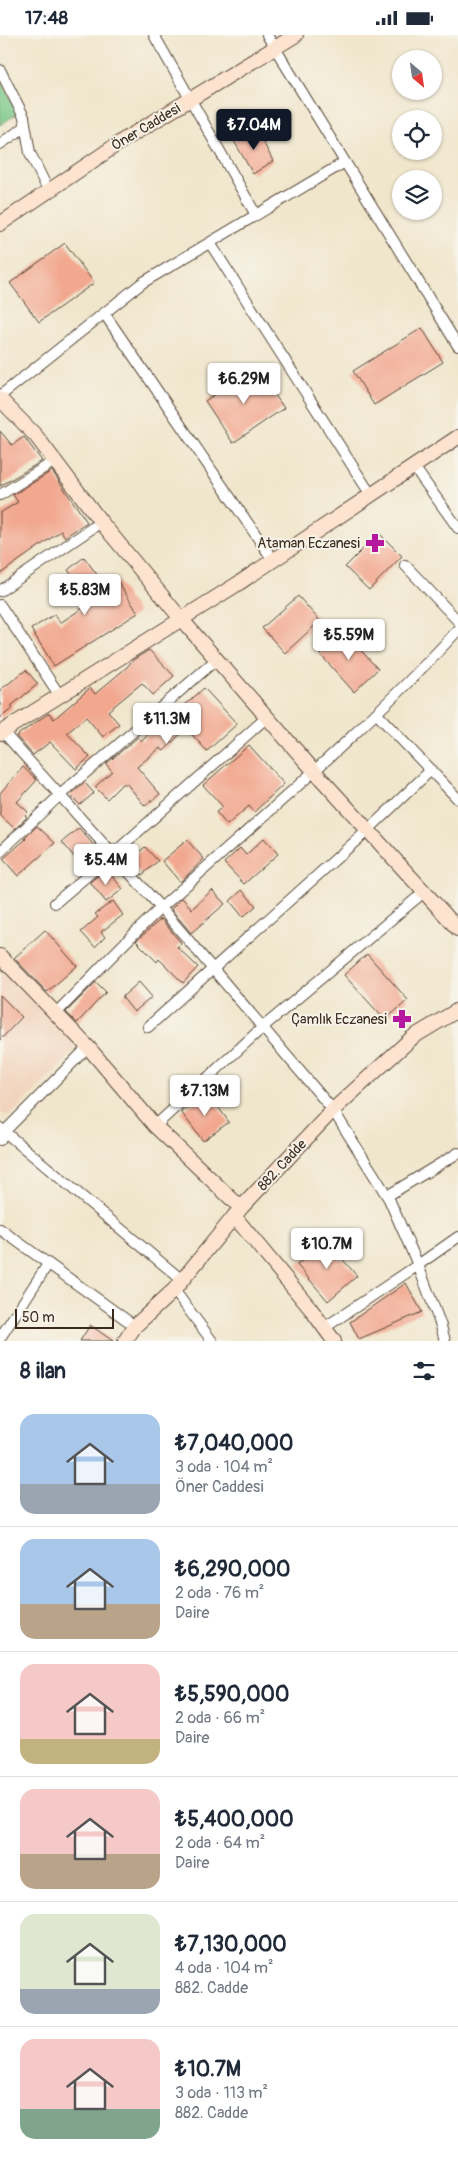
<!DOCTYPE html>
<html lang="tr">
<meta charset="utf-8">
<style>
:root{--surface:#fff;--page:#f6f6f7;--text:#1f2937;--muted:#747a83;--line:#e0e1e3;--accent:#111827}
body{margin:0;font-family:Pangolin,sans-serif;background:var(--page);color:var(--text);height:100vh;display:flex;flex-direction:column;font-size:19px;white-space:nowrap}
*{box-sizing:border-box;margin:0}
p{font-size:16px;color:var(--muted)}
.icon{flex:none;width:28px;height:28px;fill:none;stroke:currentColor;stroke-width:2;stroke-linecap:round;stroke-linejoin:round}
.map{position:relative;height:1306px;overflow:hidden}
.sheet{display:flex;flex-direction:column;background:var(--surface);flex:1}
.sheet>*{flex:none}
.needle{width:32px;rotate:151deg}
.controls{position:absolute;left:392px;top:15px;display:grid;gap:10px}
.controls a{display:grid;place-items:center;width:50px;height:50px;border-radius:50%;background:var(--surface);box-shadow:0 1px 4px #0004;font-size:25px}
.scale{position:absolute;left:15px;bottom:12px;width:99px;box-sizing:border-box;padding-left:5px;border:2px solid #3b2a1e;border-top:0;font-size:14px;line-height:18px;white-space:nowrap;color:#3b2a1e;-webkit-text-stroke:4px #f7f3e8;paint-order:stroke}
.price{position:absolute;translate:-50% -42px;padding:0 11px;border-radius:5px;background:#fff;color:#222;font-size:16px;line-height:32px;filter:drop-shadow(0 1px 2px #0008)}
.price::after{content:'';position:absolute;left:50%;top:30px;width:15px;height:11px;margin-left:-8px;background:inherit;clip-path:polygon(0 0,100% 0,50% 100%)}
.price.on{background:var(--accent);color:#fff}
ul{padding:0;list-style:none}
li{display:flex;align-items:center;gap:15px;height:125px;padding:0 20px}
li+li{border-top:1px solid var(--line)}
li span{display:grid;place-items:center;flex:none;width:140px;height:100px;border-radius:15px;color:#555}
li>.icon{margin-inline-start:auto}
span .icon{width:60px;height:60px;fill:#fffc;stroke-width:1}
li b{font-size:21px}
h2{display:flex;justify-content:space-between;align-items:center;height:60px;padding:0 20px;font-size:21px}
.status{display:flex;justify-content:space-between;align-items:center;height:35px;padding:0 25px;background:var(--surface);direction:ltr}
.status svg{height:14px;fill:currentColor}
.map>svg:first-child{display:block}
.built{fill:#f2d4be}
.green{fill:#7ac888;stroke:#5a7953}
.building{fill:#f2a78f}
.lines{fill:none;stroke-linecap:round;stroke-linejoin:round}
.street-casing{stroke:#564638;stroke-width:12}
.secondary-casing{stroke:#564638;stroke-width:16}
.street{stroke:#fff;stroke-width:10}
.secondary{stroke:#fde4d0;stroke-width:14}
.labels{text-anchor:middle;dominant-baseline:central;stroke-width:4;stroke-linejoin:round;paint-order:stroke}
.street-label{font-size:14px;fill:#3b2a1e;stroke:#f7f3e8}
.poi-label{font-size:14px;fill:#3b2a1e;stroke:#f7f3e8;text-anchor:end}
</style>
<div class="status"><b>17:48</b><svg viewBox="0 0 49 12"><path d="M0 12V9h3v3zM5 12V6h3v6zM10 12V3h3v9zM15 12V0h3v12zM26 1h20v11H26zM47 4h2v5h-2z"/></svg></div>
<div class="map">
<svg width="458" height="1306" viewBox="0 0 458 1306">
<rect width="100%" height="100%" fill="#f7f3e8"/>
<filter id="ink" filterUnits="userSpaceOnUse"><feTurbulence type="fractalNoise" baseFrequency=".02" numOctaves="2"/><feDisplacementMap in="SourceGraphic" scale="10" xChannelSelector="R" yChannelSelector="G"/><feConvolveMatrix kernelMatrix="1 2 1 2 8 2 1 2 1" color-interpolation-filters="sRGB"/></filter>
<filter id="wash" filterUnits="userSpaceOnUse"><feTurbulence type="fractalNoise" baseFrequency=".0096" numOctaves="4" result="noise"/><feDisplacementMap in="SourceGraphic" scale="20" xChannelSelector="R" yChannelSelector="G"/><feGaussianBlur stdDeviation="1.12" result="paint"/><feColorMatrix in="noise" values="0 0 0 0 0 0 0 0 0 0 0 0 0 0 0 0 0 1.4 0 .05"/><feComposite in="paint" operator="in"/></filter>
<g filter="url(#wash)">
<rect width="100%" height="100%" fill="#f0e6cc"/>
<path class="built" d="M 0,931 L 73,1007 L 75,1015 L 12,1079 L 5,1081 L 0,1077 Z"/>
<path class="green" d="M 0,44 L 18,78 L 0,90 Z"/>
<g id="blocks">
<path class="building" d="M 256,93 L 273,126 L 253,139 L 234,106 Z
M 65,208 L 94,248 L 39,287 L 10,248 Z
M 422,293 L 443,327 L 374,370 L 353,336 Z
M 255,332 L 284,373 L 233,408 L 205,366 Z
M 0,396 L 12,410 L 24,402 L 42,426 L 0,451 Z
M 52,436 L 87,487 L 65,502 L 61,496 L 0,539 L 0,478 L 18,467 L 13,460 Z
M 379,498 L 402,521 L 369,555 L 345,532 Z
M 84,522 L 104,549 L 115,542 L 138,578 L 54,631 L 31,594 L 55,579 L 60,588 L 92,567 L 68,535 Z
M 298,561 L 320,586 L 285,618 L 262,593 Z
M 343,596 L 378,634 L 354,657 L 319,618 Z
M 149,615 L 174,641 L 153,660 L 142,648 L 108,676 L 119,689 L 103,702 L 86,682 L 67,698 L 90,722 L 76,734 L 50,707 L 33,720 L 16,701 L 49,678 L 54,684 L 90,653 L 95,659 L 127,632 L 133,625 Z
M 26,635 L 38,649 L 11,671 L 13,673 L 0,683 L 0,655 Z
M 204,653 L 237,689 L 207,716 L 186,693 L 164,716 L 160,713 L 137,732 L 160,759 L 145,771 L 126,748 L 124,750 L 123,748 L 107,764 L 95,752 L 112,736 L 106,729 L 138,702 L 142,706 L 161,686 L 164,689 Z
M 249,710 L 284,749 L 254,777 L 249,771 L 227,790 L 216,777 L 223,772 L 203,750 Z
M 23,732 L 37,745 L 17,767 L 28,777 L 25,780 L 27,782 L 15,794 L 0,780 L 0,758 Z
M 85,748 L 94,758 L 80,770 L 70,760 Z
M 37,791 L 55,808 L 18,841 L 3,824 L 26,804 L 25,803 Z
M 79,793 L 96,813 L 92,816 L 98,823 L 84,834 L 62,807 Z
M 264,803 L 278,819 L 244,849 L 224,828 L 240,813 L 246,820 Z
M 187,805 L 204,824 L 180,847 L 162,826 Z
M 145,812 L 158,826 L 142,840 L 129,826 Z
M 106,834 L 123,854 L 106,867 L 90,847 Z
M 212,855 L 225,869 L 191,898 L 171,874 L 182,863 L 192,874 Z
M 242,855 L 256,871 L 243,882 L 230,866 Z
M 113,866 L 123,880 L 101,897 L 105,902 L 95,912 L 81,897 L 98,882 L 95,879 Z
M 161,884 L 181,908 L 177,912 L 198,932 L 183,948 L 159,924 L 157,927 L 136,906 Z
M 45,895 L 77,931 L 47,957 L 14,923 Z
M 367,919 L 408,965 L 385,985 L 344,940 Z
M 96,947 L 106,957 L 77,988 L 66,977 Z
M 139,947 L 152,962 L 134,977 L 122,962 Z
M 0,960 L 22,982 L 0,1005 Z
M 208,1058 L 229,1087 L 203,1106 L 181,1077 Z
M 326,1205 L 357,1241 L 328,1266 L 297,1230 Z
M 406,1248 L 422,1277 L 359,1304 L 350,1287 Z
M 90,1290 L 113,1306 L 80,1306 Z"/>
</g>
</g>
<g filter="url(#ink)">
<use href="#blocks" fill-opacity="0" stroke="#564638" stroke-width="1"/>
<g class="lines">
<g class="street-casing">
<path id="street" d="M 154,0 L 256,180
M 267,0 L 458,311
M 0,35 L 24,82 L 30,118 L 48,155
M 0,109 L 25,92
M 210,208 L 371,460
M 104,278 L 273,525
M 0,361 L 142,248 L 345,127
M 414,432 L 458,493
M 0,460 L 55,426
M 405,530 L 458,586
M 0,556 L 101,487
M 0,570 L 60,661
M 376,678 L 458,764
M 3,697 L 161,873 L 333,1075 L 389,1164 L 418,1230 L 324,1293
M 0,817 L 60,760 L 217,624
M 55,868 L 113,819 L 267,682
M 56,978 C 91,943 126,905 163,871 C 263,781 367,694 458,595
M 148,992 L 368,795 L 431,735
M 155,1091 L 263,992 L 424,857
M 0,1093 L 182,1245
M 0,1105 L 4,1097 L 88,1012
M 387,1161 L 458,1118
M 0,1194 L 135,1291
M 174,1255 L 212,1306
M 0,1303 L 48,1229
M 445,1306 L 441,1291 L 418,1230 L 458,1202"/>
</g>
<g class="secondary-casing">
<path id="secondary" d="M 0,189 L 125,104 L 296,0
M 0,364 L 36,401 L 101,487 L 182,585 L 315,737 L 458,894
M 0,698 L 239,548 L 458,402
M 0,921 L 88,1012 L 155,1091 L 241,1173
M 234,1181 L 310,1273 L 334,1306
M 125,1306 L 135,1291 L 174,1255 L 241,1173 L 333,1075 L 413,1002 L 458,975"/>
</g>
<use href="#street" class="street"/>
<use href="#secondary" class="secondary"/>
</g>
</g>
<defs>
<g id="pharmacy-bare" transform="scale(1.5)"><path d="M-2-6h4v4h4v4h-4v4h-4v-4h-4v-4h4Z" fill="#b5179e" stroke="#f7f3e8" stroke-width="2.5" paint-order="stroke"/></g>
</defs>
<g fill-rule="evenodd">
<use href="#pharmacy-bare" x="375" y="508"/>
<use href="#pharmacy-bare" x="402" y="984"/>
</g>
<g class="labels">
<g class="street-label">
<text transform="translate(146 92) rotate(-31)">Öner Caddesi</text>
<text transform="translate(282 1130) rotate(-47)">882. Cadde</text>
</g>
<g class="poi-label">
<text x="360" y="508">Ataman Eczanesi</text>
<text x="387" y="984">Çamlık Eczanesi</text>
</g>
</g>
</svg>
<div class="controls">
<a><svg class="needle" viewBox="-14 -14 28 28"><path d="M0-13l5 13h-10z" fill="#e53935"/><path d="M0 13l5-13h-10z" fill="#747a83"/></svg></a>
<a><svg class="icon" aria-label="locate" viewBox="0 0 24 24"><circle cx="12" cy="12" r="6"/><path d="M12 2v4M12 18v4M2 12h4M18 12h4"/></svg></a>
<a><svg class="icon" aria-label="layers" viewBox="0 0 24 24"><path d="M12 4l9 5-9 5-9-5zM3 14l9 5 9-5"/></svg></a>
</div>
<div class="scale">50 m</div>
<b class="price on" style="left:254px;top:116px">₺7.04M</b>
<b class="price" style="left:244px;top:370px">₺6.29M</b>
<b class="price" style="left:85px;top:581px">₺5.83M</b>
<b class="price" style="left:349px;top:626px">₺5.59M</b>
<b class="price" style="left:167px;top:710px">₺11.3M</b>
<b class="price" style="left:106px;top:851px">₺5.4M</b>
<b class="price" style="left:205px;top:1082px">₺7.13M</b>
<b class="price" style="left:327px;top:1235px">₺10.7M</b>
</div>
<section class="sheet">
<h2>8 ilan<svg class="icon" aria-label="filters" viewBox="0 0 24 24"><path d="M4 7h16M4 17h16"/><circle cx="9" cy="7" r="2"/><circle cx="15" cy="17" r="2"/></svg></h2>
<ul>
<li><span style="background:linear-gradient(#a9c7e8 70%,#9aa5b1 0)"><svg class="icon" aria-label="home" viewBox="0 0 24 24"><path d="M3 11l9-7 9 7M6 9v11h12V9"/></svg></span><div><b>₺7,040,000</b><p>3 oda · 104 m²</p><p>Öner Caddesi</p></div></li>
<li><span style="background:linear-gradient(#a9c7e8 65%,#b9a48a 0)"><svg class="icon" aria-label="home" viewBox="0 0 24 24"><path d="M3 11l9-7 9 7M6 9v11h12V9"/></svg></span><div><b>₺6,290,000</b><p>2 oda · 76 m²</p><p>Daire</p></div></li>
<li><span style="background:linear-gradient(#f6c9c9 75%,#c2b280 0)"><svg class="icon" aria-label="home" viewBox="0 0 24 24"><path d="M3 11l9-7 9 7M6 9v11h12V9"/></svg></span><div><b>₺5,590,000</b><p>2 oda · 66 m²</p><p>Daire</p></div></li>
<li><span style="background:linear-gradient(#f6c9c9 65%,#b9a48a 0)"><svg class="icon" aria-label="home" viewBox="0 0 24 24"><path d="M3 11l9-7 9 7M6 9v11h12V9"/></svg></span><div><b>₺5,400,000</b><p>2 oda · 64 m²</p><p>Daire</p></div></li>
<li><span style="background:linear-gradient(#dfe7d0 75%,#9aa5b1 0)"><svg class="icon" aria-label="home" viewBox="0 0 24 24"><path d="M3 11l9-7 9 7M6 9v11h12V9"/></svg></span><div><b>₺7,130,000</b><p>4 oda · 104 m²</p><p>882. Cadde</p></div></li>
<li><span style="background:linear-gradient(#f6c9c9 70%,#7fa58c 0)"><svg class="icon" aria-label="home" viewBox="0 0 24 24"><path d="M3 11l9-7 9 7M6 9v11h12V9"/></svg></span><div><b>₺10.7M</b><p>3 oda · 113 m²</p><p>882. Cadde</p></div></li>
</ul>
</section>
